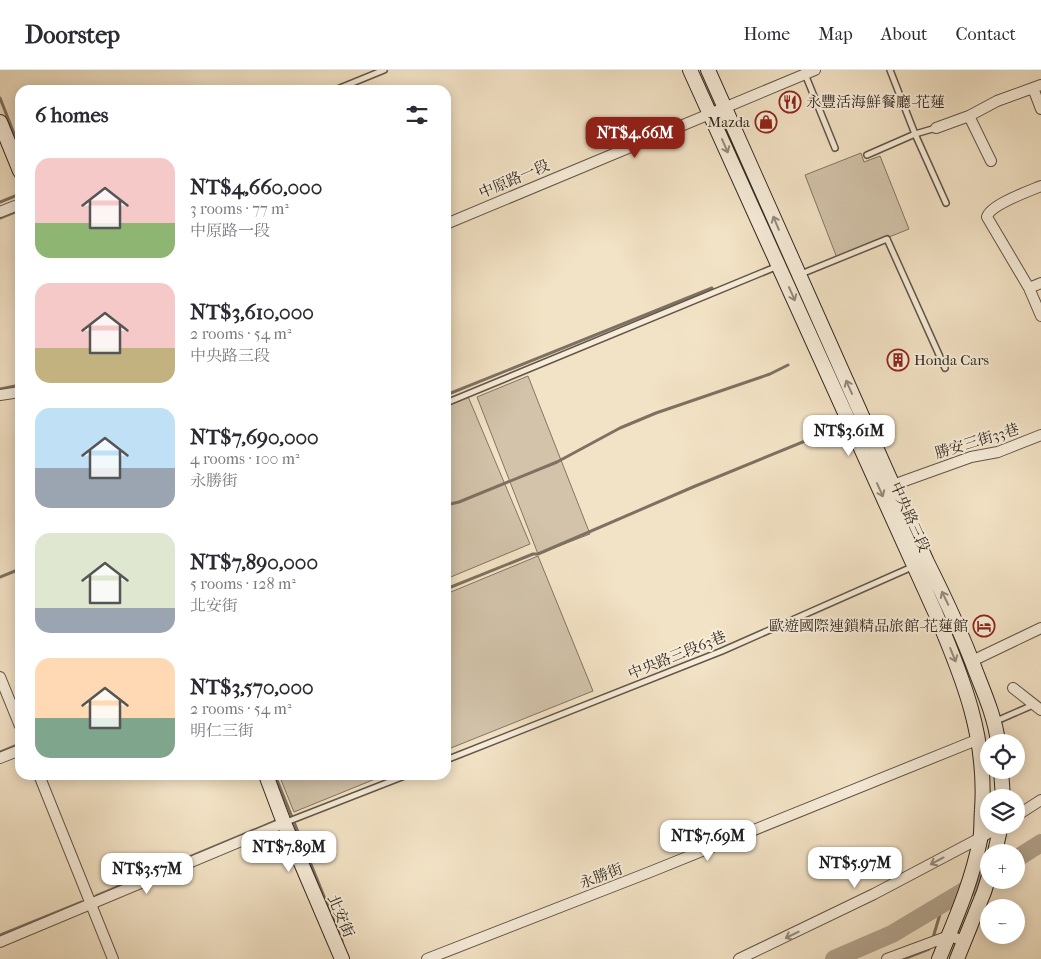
<!DOCTYPE html>
<meta charset="utf-8">
<style>
:root{--surface:#fff;--page:#f7f7f7;--text:#2b2b33;--muted:#7c7c81;--line:#e1e1e2;--accent:#8f2418}
body{margin:0;font-family:"IM FELL French Canon","Noto Serif TC",serif;background:var(--page);color:var(--text);height:100vh;display:flex;flex-direction:column;font-size:19px;white-space:nowrap}
*{box-sizing:border-box;margin:0}
p{font-size:16px;color:var(--muted)}
.icon{flex:none;width:28px;height:28px;fill:none;stroke:currentColor;stroke-width:2;stroke-linecap:round;stroke-linejoin:round}
.map{position:relative;flex:1;overflow:hidden}
.sheet{position:absolute;left:15px;top:15px;width:436px;height:695px;display:flex;flex-direction:column;background:var(--surface);border-radius:15px;box-shadow:0 2px 12px #0003}
.sheet>*{flex:none}
.tools{position:absolute;left:980px;top:664px;display:grid;gap:10px}
.tools a{display:grid;place-items:center;width:45px;height:45px;border-radius:50%;background:var(--surface);box-shadow:0 2px 12px #0003;font-size:25px}
.price{position:absolute;translate:-50% -42px;padding:0 11px;border-radius:10px;background:#fff;color:#222;font-size:16px;line-height:32px;filter:drop-shadow(0 1px 2px #0008)}
.price::after{content:'';position:absolute;left:50%;top:30px;width:15px;height:11px;margin-left:-8px;background:inherit;clip-path:polygon(0 0,100% 0,50% 100%)}
.price.selected{background:var(--accent);color:#fff}
ul{padding:0;list-style:none}
li{display:flex;align-items:center;gap:15px;height:125px;padding:0 20px}
li span{display:grid;place-items:center;flex:none;width:140px;height:100px;border-radius:15px;color:#555}
li>.icon{margin-inline-start:auto}
span .icon{width:60px;height:60px;fill:#fffc;stroke-width:1}
li b{font-size:21px}
h2{display:flex;justify-content:space-between;align-items:center;height:60px;padding:0 20px;font-size:21px}
header{display:flex;align-items:center;gap:30px;box-sizing:border-box;height:70px;padding:0 25px;background:var(--surface);border-bottom:1px solid var(--line)}
header strong{font-size:24px}
nav{display:flex;gap:28px;margin-inline-start:auto;font-size:18px}
.map>svg:first-child{display:block}
.green{fill:#d2c3aa;stroke:#827564}
.lines{fill:none;stroke-linecap:round;stroke-linejoin:round}
.stream{stroke:#7e7161;stroke-width:3}
.river{stroke:#b1a38d;stroke-width:18}
.lane-casing{stroke:#625649;stroke-width:8}
.street-casing{stroke:#625649;stroke-width:12}
.secondary-casing{stroke:#32271f;stroke-width:16}
.lane{stroke:#f7edda;stroke-width:5}
.street{stroke:#f7edda;stroke-width:10}
.secondary{stroke:#f7edda;stroke-width:14}
.oneway{stroke:#948a7c}
.labels{text-anchor:middle;dominant-baseline:central;stroke-width:4;stroke-linejoin:round;paint-order:stroke}
.poi-label{font-size:15px;fill:#32271f;stroke:#f7edda;text-anchor:start}
.street-label{font-size:15px;fill:#32271f;stroke:#f7edda}
</style>
<header>
<strong>Doorstep</strong>
<nav><a>Home</a><a>Map</a><a>About</a><a>Contact</a></nav>
</header>
<div class="map">
<svg width="1041" height="889" viewBox="0 0 1041 889">
<rect width="100%" height="100%" fill="#f3e3c6"/>
<filter id="stains"><feTurbulence type="fractalNoise" baseFrequency=".004" numOctaves="4"/><feColorMatrix values="0 0 0 0 .2 0 0 0 0 .09 0 0 0 0 .02 0 0 0 .5 -.17"/></filter>
<radialGradient id="worn" r=".72"><stop offset=".6" stop-color="#630" stop-opacity="0"/><stop offset="1" stop-color="#630" stop-opacity=".3"/></radialGradient>
<path class="green" d="M 861,83 L 864,92 L 880,86 L 909,159 L 837,188 L 805,105 Z
M 528,306 L 590,464 L 538,484 L 477,327 Z
M 467,324 L 530,474 L 446,509 L 446,333 Z
M 538,486 L 593,621 L 446,680 L 446,524 Z
M 279,705 L 385,705 L 294,742 Z"/>
<g class="lines">
<path class="stream" d="M 0,28 L 20,79
M 0,132 L 20,124
M 0,148 L 20,140
M 0,319 L 20,315
M 446,325 L 712,218
M 446,435 L 459,432 L 557,392 L 620,358 L 656,343 L 770,304 L 788,295
M 0,507 L 20,499
M 446,519 L 533,484 L 538,484 L 693,417 L 837,358
M 0,682 L 20,674
M 275,705 L 342,871
M 96,826 L 278,750
M 0,865 L 82,832
M 932,871 L 943,834
M 904,889 L 929,879 L 930,877"/>
<path class="river" d="M 1016,789 L 1041,773
M 834,889 L 892,864 L 989,806"/>
<g class="lane-casing">
<path id="lane" d="M 890,0 L 915,64 L 946,133
M 805,4 L 835,78
M 335,20 L 384,0
M 867,85 L 915,64 L 936,58
M 801,204 L 887,169 L 945,298
M 446,333 L 778,196
M 994,652 L 1033,635
M 446,690 L 722,581 L 912,497
M 284,753 L 407,705"/>
</g>
<g class="street-casing">
<path id="street" d="M 1033,18 L 1041,39
M 969,46 L 991,91
M 936,58 L 969,46 L 997,31 L 1041,15
M 1041,116 C 1029,121 990,135 987,147 L 1029,218 L 1041,246
M 0,142 L 20,134
M 446,154 L 815,0
M 1029,218 L 1041,213
M 0,325 L 20,322
M 893,415 L 971,387 L 998,382 L 1041,365
M 972,591 L 1041,558
M 0,607 L 20,656
M 1013,618 L 1041,640
M 0,688 L 20,680
M 39,705 L 113,889
M 1016,746 L 1041,730
M 0,872 L 284,753
M 427,889 L 650,802 L 979,669
M 739,889 L 874,824 L 980,768 L 1003,755
M 887,889 L 949,866 L 965,871"/>
</g>
<g class="secondary-casing">
<path id="secondary" d="M 690,0 L 935,542 C 963,608 987,667 982,740 C 981,750 982,761 980,770 C 972,812 955,850 939,889
M 708,0 L 927,492 C 945,528 962,564 976,602 C 985,625 995,648 998,672
M 0,52 L 20,101
M 1001,700 L 1003,728
M 266,705 L 284,753 L 342,889
M 995,782 L 1001,755
M 957,889 L 984,822 L 989,806"/>
</g>
<use href="#lane" class="lane"/>
<use href="#street" class="street"/>
<use href="#secondary" class="secondary"/>
</g>
<defs><path id="oneway-shaft" d="M-6 0H5M1.5-3L5.5 0L1.5 3" fill="none" stroke-width="1.6" stroke-linecap="round" stroke-linejoin="round" transform="scale(1.25)"/></defs>
<g class="oneway">
<use href="#oneway-shaft" transform="translate(725 76) rotate(66)"/>
<use href="#oneway-shaft" transform="translate(776 153) rotate(-113)"/>
<use href="#oneway-shaft" transform="translate(792 224) rotate(66)"/>
<use href="#oneway-shaft" transform="translate(849 317) rotate(-114)"/>
<use href="#oneway-shaft" transform="translate(880 420) rotate(66)"/>
<use href="#oneway-shaft" transform="translate(945 528) rotate(-116)"/>
<use href="#oneway-shaft" transform="translate(953 585) rotate(68)"/>
<use href="#oneway-shaft" transform="translate(937 791) rotate(152)"/>
<use href="#oneway-shaft" transform="translate(792 865) rotate(154)"/>
</g>
<defs>
<g id="restaurant-ring" transform="scale(1.125)"><circle r="9.5" fill="#f7edda" stroke="#8f2418" stroke-width="1.5"/><path d="M-5-6h1v4h1v-4h1v4h1v-4h1v5L-1.5 .5V6h-2V.5L-5-1ZM5-6V6H3V1.5H1.5Q1.5-4 5-6Z" fill="#8f2418"/></g>
<g id="shop-ring" transform="scale(1.125)"><circle r="9.5" fill="#f7edda" stroke="#8f2418" stroke-width="1.5"/><path d="M-5-2.5h2.3a2.7 3.5 0 0 1 5.4 0H5L5.5 6h-11ZM-1.5-2.5h3a1.5 2.3 0 0 0-3 0Z" fill="#8f2418"/></g>
<g id="building-ring" transform="scale(1.125)"><circle r="9.5" fill="#f7edda" stroke="#8f2418" stroke-width="1.5"/><path d="M-4-6H4V6H1V3H-1V6H-4ZM-2.5-4.3h1.7v1.8h-1.7ZM.8-4.3h1.7v1.8H.8ZM-2.5-1h1.7V.8h-1.7ZM.8-1h1.7V.8H.8Z" fill="#8f2418"/></g>
<g id="hotel-ring" transform="scale(1.125)"><circle r="9.5" fill="#f7edda" stroke="#8f2418" stroke-width="1.5"/><path d="M-6-4.5h1.5V1H6V5H4.5V3h-9V5H-6ZM-4 0a1.8 1.8 0 1 1 3.6 0ZM.5 0V-2.5h3Q6-2.5 6 0Z" fill="#8f2418"/></g>
</defs>
<g fill-rule="evenodd">
<use href="#restaurant-ring" x="790" y="32"/>
<use href="#shop-ring" x="766" y="52"/>
<use href="#building-ring" x="898" y="290"/>
<use href="#hotel-ring" x="984" y="556"/>
</g>
<g class="labels">
<g class="poi-label">
<text x="806" y="32">永豐活海鮮餐廳-花蓮</text>
<text x="750" y="52" text-anchor="end">Mazda</text>
<text x="914" y="290">Honda Cars</text>
<text x="968" y="556" text-anchor="end">歐遊國際連鎖精品旅館-花蓮館</text>
</g>
<g class="street-label">
<text transform="translate(514 109) rotate(-23)">中原路一段</text>
<text transform="translate(977 371) rotate(-17)">勝安三街33巷</text>
<text transform="translate(910 447) rotate(66)">中央路三段</text>
<text transform="translate(677 585) rotate(-22)">中央路三段63巷</text>
<text transform="translate(601 806) rotate(-21)">永勝街</text>
<text transform="translate(341 846) rotate(67)">北安街</text>
</g>
</g>
<rect width="100%" height="100%" filter="url(#stains)"/>
<rect width="100%" height="100%" fill="url(#worn)"/>
</svg>
<div class="tools">
<a><svg class="icon" aria-label="locate" viewBox="0 0 24 24"><circle cx="12" cy="12" r="6"/><path d="M12 2v4M12 18v4M2 12h4M18 12h4"/></svg></a>
<a><svg class="icon" aria-label="layers" viewBox="0 0 24 24"><path d="M12 4l9 5-9 5-9-5zM3 14l9 5 9-5"/></svg></a>
<a>+</a>
<a>−</a>
</div>
<b class="price selected" style="left:635px;top:89px">NT$4.66M</b>
<b class="price" style="left:849px;top:387px">NT$3.61M</b>
<b class="price" style="left:708px;top:792px">NT$7.69M</b>
<b class="price" style="left:289px;top:803px">NT$7.89M</b>
<b class="price" style="left:855px;top:819px">NT$5.97M</b>
<b class="price" style="left:147px;top:825px">NT$3.57M</b>
<section class="sheet">
<h2>6 homes<svg class="icon" aria-label="filters" viewBox="0 0 24 24"><path d="M4 7h16M4 17h16"/><circle cx="9" cy="7" r="2"/><circle cx="15" cy="17" r="2"/></svg></h2>
<ul>
<li><span style="background:linear-gradient(#f6c9c9 65%,#8fb573 0)"><svg class="icon" aria-label="home" viewBox="0 0 24 24"><path d="M3 11l9-7 9 7M6 9v11h12V9"/></svg></span><div><b>NT$4,660,000</b><p>3 rooms · 77 m²</p><p>中原路一段</p></div></li>
<li><span style="background:linear-gradient(#f6c9c9 65%,#c2b280 0)"><svg class="icon" aria-label="home" viewBox="0 0 24 24"><path d="M3 11l9-7 9 7M6 9v11h12V9"/></svg></span><div><b>NT$3,610,000</b><p>2 rooms · 54 m²</p><p>中央路三段</p></div></li>
<li><span style="background:linear-gradient(#bfe0f5 60%,#9aa5b1 0)"><svg class="icon" aria-label="home" viewBox="0 0 24 24"><path d="M3 11l9-7 9 7M6 9v11h12V9"/></svg></span><div><b>NT$7,690,000</b><p>4 rooms · 100 m²</p><p>永勝街</p></div></li>
<li><span style="background:linear-gradient(#dfe7d0 75%,#9aa5b1 0)"><svg class="icon" aria-label="home" viewBox="0 0 24 24"><path d="M3 11l9-7 9 7M6 9v11h12V9"/></svg></span><div><b>NT$7,890,000</b><p>5 rooms · 128 m²</p><p>北安街</p></div></li>
<li><span style="background:linear-gradient(#ffd9b3 60%,#7fa58c 0)"><svg class="icon" aria-label="home" viewBox="0 0 24 24"><path d="M3 11l9-7 9 7M6 9v11h12V9"/></svg></span><div><b>NT$3,570,000</b><p>2 rooms · 54 m²</p><p>明仁三街</p></div></li>
</ul>
</section>
</div>
